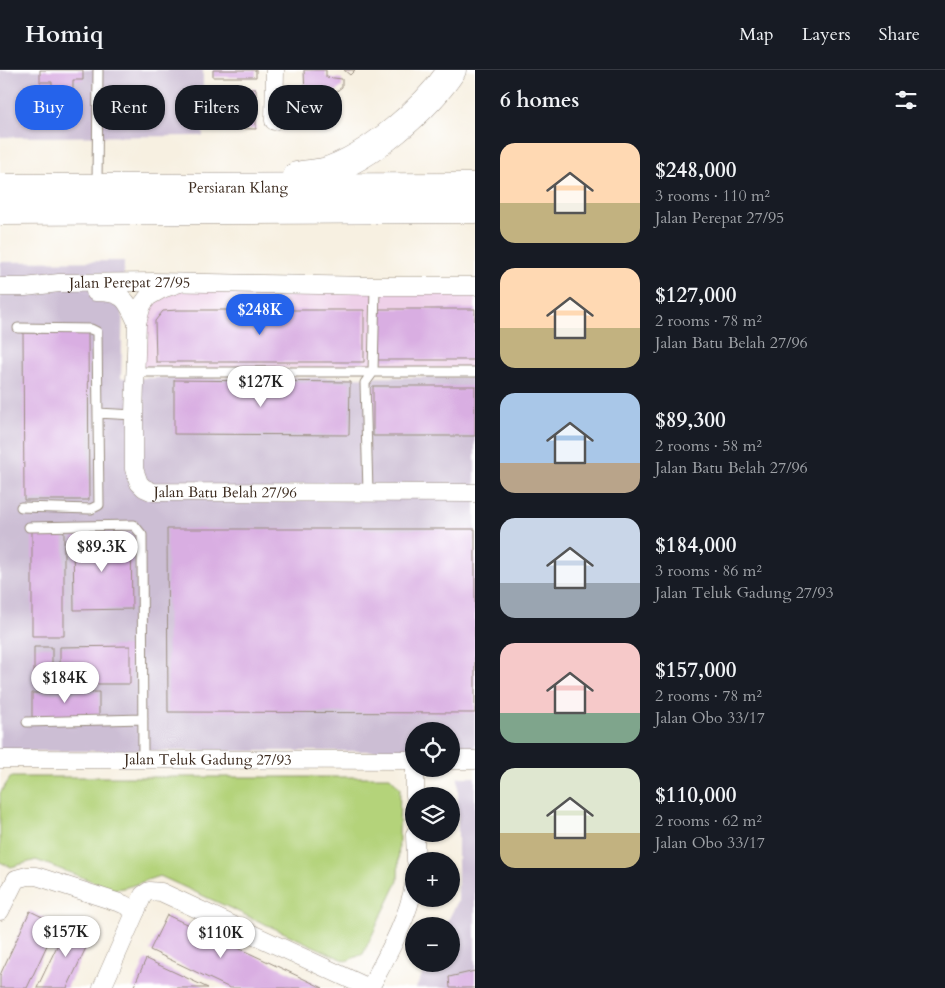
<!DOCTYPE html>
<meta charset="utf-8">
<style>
:root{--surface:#171b24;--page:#20242c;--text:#f1f3f6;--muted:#9ea1a6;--line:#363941;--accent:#2563eb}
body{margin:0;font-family:Cardo,serif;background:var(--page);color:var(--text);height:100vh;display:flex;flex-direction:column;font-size:19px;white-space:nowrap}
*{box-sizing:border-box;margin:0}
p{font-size:16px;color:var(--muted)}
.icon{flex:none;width:28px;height:28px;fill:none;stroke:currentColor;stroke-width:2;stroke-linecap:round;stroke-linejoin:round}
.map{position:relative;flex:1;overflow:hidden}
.drawer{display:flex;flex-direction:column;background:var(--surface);width:470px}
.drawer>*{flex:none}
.hud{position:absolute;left:15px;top:15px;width:385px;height:45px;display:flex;gap:10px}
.tools{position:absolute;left:405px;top:652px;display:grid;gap:10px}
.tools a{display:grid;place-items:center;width:55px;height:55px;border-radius:50%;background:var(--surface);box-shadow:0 1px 4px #0004;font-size:25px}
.price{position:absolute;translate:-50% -42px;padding:0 11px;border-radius:18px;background:#fff;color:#222;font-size:16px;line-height:32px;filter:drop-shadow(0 1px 2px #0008)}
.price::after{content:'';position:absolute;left:50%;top:30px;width:15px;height:11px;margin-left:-8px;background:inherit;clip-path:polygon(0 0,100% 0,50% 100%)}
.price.on{background:var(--accent);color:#fff}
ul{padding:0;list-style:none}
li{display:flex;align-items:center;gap:15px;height:125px;padding:0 25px}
li span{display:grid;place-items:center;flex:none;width:140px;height:100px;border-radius:15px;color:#555}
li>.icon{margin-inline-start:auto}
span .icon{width:60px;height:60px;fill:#fffc;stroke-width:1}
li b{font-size:21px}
h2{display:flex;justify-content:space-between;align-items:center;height:60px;padding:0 25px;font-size:21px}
.chip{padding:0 18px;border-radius:20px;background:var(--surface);box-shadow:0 1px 4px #0004;font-size:18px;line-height:45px}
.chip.on{background:var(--accent);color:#fff}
header{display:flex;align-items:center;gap:30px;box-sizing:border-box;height:70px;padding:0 25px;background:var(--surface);border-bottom:1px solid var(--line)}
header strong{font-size:24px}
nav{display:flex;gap:28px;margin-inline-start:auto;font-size:18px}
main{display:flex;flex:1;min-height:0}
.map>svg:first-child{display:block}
.built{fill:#eed0e8}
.industrial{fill:#ccbed4}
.green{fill:#b4d37a;stroke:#787e4c}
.building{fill:#d9aee2}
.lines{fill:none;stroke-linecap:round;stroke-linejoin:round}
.service-casing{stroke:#998d80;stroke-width:11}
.minor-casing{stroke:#998d80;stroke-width:19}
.primary-casing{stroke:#998d80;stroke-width:29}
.service{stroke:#fff;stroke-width:9}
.minor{stroke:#fff;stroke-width:18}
.primary{stroke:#fff;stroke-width:28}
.labels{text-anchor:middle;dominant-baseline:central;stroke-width:5;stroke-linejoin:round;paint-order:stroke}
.street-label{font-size:15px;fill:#3b2a1e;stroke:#fff}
</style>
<header>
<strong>Homiq</strong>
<nav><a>Map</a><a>Layers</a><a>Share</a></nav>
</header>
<main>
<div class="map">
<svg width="475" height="918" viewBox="0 0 475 918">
<rect width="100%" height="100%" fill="#fff"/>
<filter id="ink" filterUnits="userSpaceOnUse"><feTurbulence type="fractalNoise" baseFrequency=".02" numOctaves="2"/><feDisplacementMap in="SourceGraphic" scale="10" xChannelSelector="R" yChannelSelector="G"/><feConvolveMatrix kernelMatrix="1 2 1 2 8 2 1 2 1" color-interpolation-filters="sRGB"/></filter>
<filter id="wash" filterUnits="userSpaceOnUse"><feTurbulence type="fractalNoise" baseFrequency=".0096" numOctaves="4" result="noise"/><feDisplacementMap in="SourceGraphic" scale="20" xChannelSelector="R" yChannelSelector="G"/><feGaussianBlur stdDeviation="1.12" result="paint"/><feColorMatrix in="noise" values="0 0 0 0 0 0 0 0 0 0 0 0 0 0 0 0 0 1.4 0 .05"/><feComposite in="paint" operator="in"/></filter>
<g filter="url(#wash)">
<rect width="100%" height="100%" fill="#f7f0e1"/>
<path class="built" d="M 182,219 L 475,221 L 475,298 L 141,298 L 142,254 L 149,235 Z"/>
<path class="industrial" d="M 0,0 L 203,0 L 203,66 L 0,67 Z
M 124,191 L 121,308 L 475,307 L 475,681 L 451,681 L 451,661 L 414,661 L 414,681 L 0,681 L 0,192 Z
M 458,707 L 475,707 L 475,918 L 416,918 L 427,894 L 451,894 L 451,856 L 445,856 L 458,831 Z"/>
<path class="green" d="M 11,707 L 390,707 L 400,718 L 398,811 L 363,884 L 346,891 L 160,806 C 144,810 129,819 113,819 L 36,790 L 11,797 L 0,792 L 0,723 Z"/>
<g id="blocks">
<path class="building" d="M 40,0 L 83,0 L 83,10 L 73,10 L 73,19 L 52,19 L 52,12 L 40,12 Z
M 213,0 L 256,0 L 256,7 L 213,7 Z
M 304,0 L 326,0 L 326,7 L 342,9 L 342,17 L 326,29 L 305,29 Z
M 344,0 L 355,0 L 350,5 Z
M 213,19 L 256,19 L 256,59 L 213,58 Z
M 378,239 L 475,239 L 475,290 L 377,290 Z
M 177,240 L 364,240 L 364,292 L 156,292 L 155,251 L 163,241 Z
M 23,263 L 88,263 L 89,430 L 24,430 Z
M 174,310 L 350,312 L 349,365 L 174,364 Z
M 373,316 L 475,316 L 475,366 L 373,366 Z
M 167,459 L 475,459 L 475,643 L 168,642 Z
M 32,460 L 64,460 L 64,566 L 32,566 Z
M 73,467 L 131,467 L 132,539 L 74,540 Z
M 130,576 L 130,614 L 60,614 L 60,577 Z
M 34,577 L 52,577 L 52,615 L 34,615 Z
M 99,622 L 99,646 L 32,647 L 32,623 Z
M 30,841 L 57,854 L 27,918 L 0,918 L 0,905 Z
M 167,845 L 264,890 L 323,918 L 230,918 L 215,911 L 150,880 Z
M 68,853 L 92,865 L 67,918 L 37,918 Z
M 146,889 L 189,909 L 208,918 L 133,918 Z
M 475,901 L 475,918 L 450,918 L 449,907 Z"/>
</g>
</g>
<g filter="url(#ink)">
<use href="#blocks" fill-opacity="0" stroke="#998d80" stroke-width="1"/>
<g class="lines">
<g class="service-casing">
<path id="service" d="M 97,115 L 98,0
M 18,258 L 91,259 L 97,262 L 99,435 L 91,439 L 21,437
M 135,302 L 475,302
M 98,343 L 134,345
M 368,422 L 365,313 L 373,302 L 375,216
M 29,457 L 134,455 L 142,465 L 143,689
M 27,652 L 143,649"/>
</g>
<g class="minor-casing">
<g id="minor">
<path d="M 274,51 L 275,0"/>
<path id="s1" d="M 180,213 L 162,219 L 148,227 L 142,235 L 137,253 L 134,345 L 134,399 L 139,413 L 144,418 L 153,422 L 475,423"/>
<path id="s2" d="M 0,217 L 25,217 L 59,213 L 155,212 L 375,216 L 475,216"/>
<path d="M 95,222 C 123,222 126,228 137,253"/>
<path id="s3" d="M 0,689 L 414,690"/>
<path d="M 451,690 L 475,690"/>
<path d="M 415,699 L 415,726"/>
<path d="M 415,764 L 416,791"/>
<path d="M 0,841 L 16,809 L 27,806 L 36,806 L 123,834 L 136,841"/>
<path d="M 102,918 L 143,825 L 149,821 L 161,822 L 369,918"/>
<path d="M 370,918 C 387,885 407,852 414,815"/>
</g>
</g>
<g class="primary-casing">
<g id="primary">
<path d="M 297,106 C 306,104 315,104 324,102 C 369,88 426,39 452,0"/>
<path id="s4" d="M 0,118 L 475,117"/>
<path d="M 0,141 L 475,139"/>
</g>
</g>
<use href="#service" class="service"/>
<use href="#minor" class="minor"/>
<use href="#primary" class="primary"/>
</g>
</g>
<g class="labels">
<g class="street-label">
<text stroke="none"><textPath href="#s4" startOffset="238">Persiaran Klang</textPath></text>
<text stroke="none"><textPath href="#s2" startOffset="130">Jalan Perepat 27/95</textPath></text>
<text stroke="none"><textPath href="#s1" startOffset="314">Jalan Batu Belah 27/96</textPath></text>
<text stroke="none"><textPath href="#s3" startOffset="208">Jalan Teluk Gadung 27/93</textPath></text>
</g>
</g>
</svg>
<div class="tools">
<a><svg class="icon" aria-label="locate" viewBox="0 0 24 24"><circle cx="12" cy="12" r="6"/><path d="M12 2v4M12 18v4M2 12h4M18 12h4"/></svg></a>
<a><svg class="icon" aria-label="layers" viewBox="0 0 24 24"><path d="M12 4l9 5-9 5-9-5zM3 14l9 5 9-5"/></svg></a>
<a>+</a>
<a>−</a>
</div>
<b class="price on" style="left:260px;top:266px">$248K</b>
<b class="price" style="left:261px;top:338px">$127K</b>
<b class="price" style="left:102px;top:503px">$89.3K</b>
<b class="price" style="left:65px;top:634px">$184K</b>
<b class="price" style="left:66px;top:888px">$157K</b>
<b class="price" style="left:221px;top:889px">$110K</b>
<div class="hud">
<a class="chip on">Buy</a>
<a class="chip">Rent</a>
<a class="chip">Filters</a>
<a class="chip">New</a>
</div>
</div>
<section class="drawer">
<h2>6 homes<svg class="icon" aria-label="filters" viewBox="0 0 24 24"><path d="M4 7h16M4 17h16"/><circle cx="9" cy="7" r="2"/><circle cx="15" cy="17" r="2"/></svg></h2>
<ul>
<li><span style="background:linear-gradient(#ffd9b3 60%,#c2b280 0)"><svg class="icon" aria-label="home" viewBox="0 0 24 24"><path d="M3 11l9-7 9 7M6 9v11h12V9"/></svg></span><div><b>$248,000</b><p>3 rooms · 110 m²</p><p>Jalan Perepat 27/95</p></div></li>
<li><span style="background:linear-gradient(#ffd9b3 60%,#c2b280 0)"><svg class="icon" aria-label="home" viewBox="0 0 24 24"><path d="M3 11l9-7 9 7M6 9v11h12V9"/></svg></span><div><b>$127,000</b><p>2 rooms · 78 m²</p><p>Jalan Batu Belah 27/96</p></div></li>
<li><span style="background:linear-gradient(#a9c7e8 70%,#b9a48a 0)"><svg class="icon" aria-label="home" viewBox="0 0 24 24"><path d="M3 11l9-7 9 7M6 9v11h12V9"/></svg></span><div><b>$89,300</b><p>2 rooms · 58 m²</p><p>Jalan Batu Belah 27/96</p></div></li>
<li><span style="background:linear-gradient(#c9d6e8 65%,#9aa5b1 0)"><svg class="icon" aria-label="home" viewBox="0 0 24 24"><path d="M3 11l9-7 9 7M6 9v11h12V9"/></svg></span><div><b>$184,000</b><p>3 rooms · 86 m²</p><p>Jalan Teluk Gadung 27/93</p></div></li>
<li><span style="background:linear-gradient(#f6c9c9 70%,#7fa58c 0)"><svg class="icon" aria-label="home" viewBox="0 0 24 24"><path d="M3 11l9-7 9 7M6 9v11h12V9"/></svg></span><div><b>$157,000</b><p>2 rooms · 78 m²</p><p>Jalan Obo 33/17</p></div></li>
<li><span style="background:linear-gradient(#dfe7d0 65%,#c2b280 0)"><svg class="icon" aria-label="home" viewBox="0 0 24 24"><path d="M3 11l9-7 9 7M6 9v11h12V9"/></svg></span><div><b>$110,000</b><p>2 rooms · 62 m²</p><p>Jalan Obo 33/17</p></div></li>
</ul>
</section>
</main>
